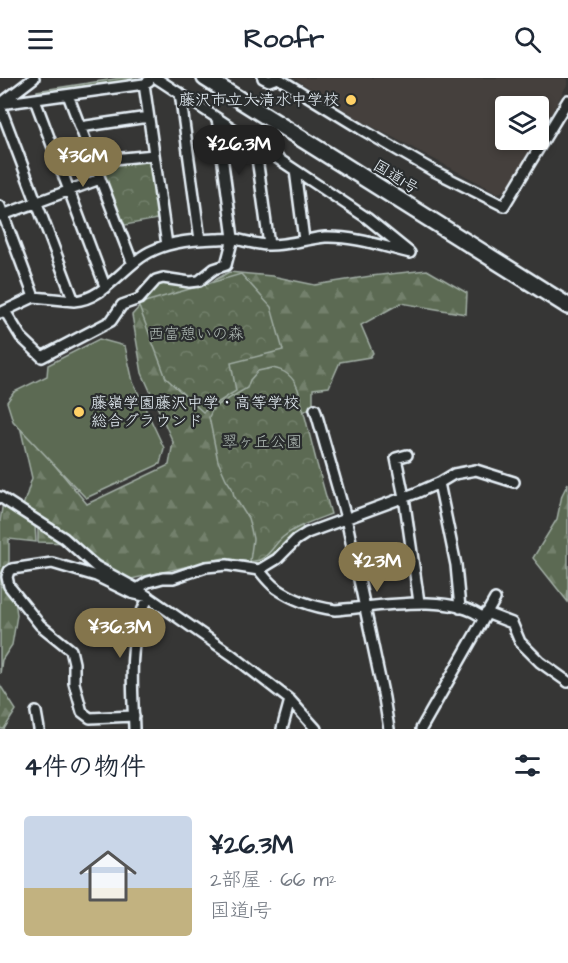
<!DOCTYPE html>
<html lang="ja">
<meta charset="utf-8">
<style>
:root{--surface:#fff;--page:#f2f2f3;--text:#1f2937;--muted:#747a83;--accent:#84754c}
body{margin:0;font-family:"Architects Daughter","Klee One",sans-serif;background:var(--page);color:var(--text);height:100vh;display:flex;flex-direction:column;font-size:22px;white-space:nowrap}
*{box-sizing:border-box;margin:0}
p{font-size:20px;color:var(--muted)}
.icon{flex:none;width:33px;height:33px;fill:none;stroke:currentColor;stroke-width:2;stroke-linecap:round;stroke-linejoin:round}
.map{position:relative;height:651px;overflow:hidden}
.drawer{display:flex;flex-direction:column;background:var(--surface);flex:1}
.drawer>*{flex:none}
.fabs{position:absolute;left:495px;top:18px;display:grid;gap:12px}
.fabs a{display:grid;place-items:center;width:54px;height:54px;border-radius:6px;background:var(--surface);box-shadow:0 3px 9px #0003;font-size:30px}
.price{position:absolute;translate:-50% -51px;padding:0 14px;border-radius:21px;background:var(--accent);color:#fff;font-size:20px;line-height:39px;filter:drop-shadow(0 2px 3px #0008)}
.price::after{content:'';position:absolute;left:50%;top:36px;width:18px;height:14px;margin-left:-9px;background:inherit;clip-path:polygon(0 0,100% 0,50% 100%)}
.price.on{background:#222;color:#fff}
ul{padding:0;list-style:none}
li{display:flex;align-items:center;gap:18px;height:150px;padding:0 24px}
li span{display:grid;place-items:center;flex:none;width:168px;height:120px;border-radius:6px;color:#555}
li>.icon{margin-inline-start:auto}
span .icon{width:72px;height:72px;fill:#fffc;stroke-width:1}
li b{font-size:26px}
h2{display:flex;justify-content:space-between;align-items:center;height:72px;padding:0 24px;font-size:26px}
header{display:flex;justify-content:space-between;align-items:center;height:78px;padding:0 24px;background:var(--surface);font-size:27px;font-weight:700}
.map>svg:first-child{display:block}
.built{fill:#45413d}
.grass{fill:url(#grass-tufts);stroke:#a2aea5;stroke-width:1.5}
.forest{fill:url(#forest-firs);stroke:#a2aea5;stroke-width:1.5}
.cemetery{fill:url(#cemetery-stones);stroke:#a2aea5;stroke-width:1.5}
.park{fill:url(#park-crowns);stroke:#a2aea5;stroke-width:1.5}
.garden{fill:#5b6a52;stroke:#a2aea5;stroke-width:1.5}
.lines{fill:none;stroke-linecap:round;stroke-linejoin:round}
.minor-casing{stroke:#e8f1f8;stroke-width:14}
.trunk-casing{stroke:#e8f1f8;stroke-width:20}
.minor{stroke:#2a2d2e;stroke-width:9}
.trunk{stroke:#2a2d2e;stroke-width:15}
.poi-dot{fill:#ffd166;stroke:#2a2d2e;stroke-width:2}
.labels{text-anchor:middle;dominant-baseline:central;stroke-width:4.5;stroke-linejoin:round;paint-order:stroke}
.poi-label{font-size:16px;fill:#e8f1f8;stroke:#2a2d2e;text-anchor:end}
.street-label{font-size:16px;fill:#e8f1f8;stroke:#2a2d2e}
.park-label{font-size:16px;fill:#b0bbb6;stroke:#2a2d2e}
</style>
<header><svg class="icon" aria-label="menu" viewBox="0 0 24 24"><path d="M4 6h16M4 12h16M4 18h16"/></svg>Roofr<svg class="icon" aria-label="search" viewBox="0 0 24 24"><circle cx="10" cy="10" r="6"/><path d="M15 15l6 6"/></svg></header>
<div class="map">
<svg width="568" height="651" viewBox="0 0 568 651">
<defs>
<pattern id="grass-tufts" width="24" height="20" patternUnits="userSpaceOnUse" patternTransform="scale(1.5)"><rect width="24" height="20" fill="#5b6a52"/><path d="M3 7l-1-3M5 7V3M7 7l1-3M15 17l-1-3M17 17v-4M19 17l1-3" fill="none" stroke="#73806c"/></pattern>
<pattern id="forest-firs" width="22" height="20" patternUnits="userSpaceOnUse" patternTransform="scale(1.5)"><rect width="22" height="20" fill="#5b6a52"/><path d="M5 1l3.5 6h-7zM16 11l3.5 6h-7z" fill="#73806c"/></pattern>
<pattern id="cemetery-stones" width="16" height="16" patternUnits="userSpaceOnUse" patternTransform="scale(1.5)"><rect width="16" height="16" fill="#5b6a52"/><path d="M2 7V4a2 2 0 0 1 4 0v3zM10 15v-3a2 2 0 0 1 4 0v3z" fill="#73806c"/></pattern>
<pattern id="park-crowns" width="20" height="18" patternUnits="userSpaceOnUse" patternTransform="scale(1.5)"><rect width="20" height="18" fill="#5b6a52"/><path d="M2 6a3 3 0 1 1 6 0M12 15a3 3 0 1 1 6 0" fill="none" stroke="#73806c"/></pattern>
</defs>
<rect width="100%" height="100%" fill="#363635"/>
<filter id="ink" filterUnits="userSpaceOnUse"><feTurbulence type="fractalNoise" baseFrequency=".0167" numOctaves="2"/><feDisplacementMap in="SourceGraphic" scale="12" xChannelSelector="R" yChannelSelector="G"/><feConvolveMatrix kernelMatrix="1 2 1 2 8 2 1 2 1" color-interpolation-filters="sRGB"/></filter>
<g filter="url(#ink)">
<path class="built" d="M 294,0 L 566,0 L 568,2 L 568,5 L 539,57 L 538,28 L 506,28 L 506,62 L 536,62 L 506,112 L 498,115 L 362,43 Z"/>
<path class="grass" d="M 121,0 L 137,0 L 138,4 L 37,19 L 37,13 Z"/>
<path class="forest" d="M 427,192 L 467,215 L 466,236 L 401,225 L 361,247 L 373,275 L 370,279 L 340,284 L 329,309 L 313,311 L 313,327 L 300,337 L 299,433 L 303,452 L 284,467 L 275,478 L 258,485 L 224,480 L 127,502 L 74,465 L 38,464 L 38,449 L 23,428 L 32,400 L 19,344 L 87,426 L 169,387 L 173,364 L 142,295 L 132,237 L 160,206 L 201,210 L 229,194 L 272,198 L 315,207 L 371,198 Z
M 568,405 L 568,524 L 533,480 L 557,441 L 562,417 Z
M 0,508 L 8,510 L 15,522 L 17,537 L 12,567 L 2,582 L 0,596 Z
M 0,607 L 16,632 L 4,651 L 0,651 Z"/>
<path class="cemetery" d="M 3,424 L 35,447 L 36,464 L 9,461 L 9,483 L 3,506 L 0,507 L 0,443 Z"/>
<path class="park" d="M 151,80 L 163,140 L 120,148 L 97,86 Z
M 241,196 L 271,229 L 283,272 L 231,285 L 236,313 L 203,334 L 166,300 L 138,226 Z
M 272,290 C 285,292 293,298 298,311 L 317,386 L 331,436 C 315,442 297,448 283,459 C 272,468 267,485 250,483 L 253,461 L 251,451 L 248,440 L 234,418 L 232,410 L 226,401 L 218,383 L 209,339 L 213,330 L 247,310 L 250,302 L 258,293 Z"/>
<path class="garden" d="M 99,261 L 125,268 L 133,304 L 164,370 L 160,386 L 86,420 L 13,343 L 7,324 L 14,314 L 47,298 L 48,287 Z"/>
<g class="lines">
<g class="minor-casing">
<path id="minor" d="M 156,0 L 217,40 L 367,140 L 409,174
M 263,0 L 269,3 L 277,0
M 278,0 L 361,51 L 432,92 L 504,128 L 568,22
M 144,6 L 167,167
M 180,15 L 200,162
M 68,17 L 132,184
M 35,22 L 105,208
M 0,26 L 144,6 L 149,3
M 0,26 L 34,0
M 0,28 L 74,223
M 80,49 L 148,39
M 255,65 L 269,167
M 93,83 L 154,77
M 295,92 L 304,162
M 0,128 L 34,219
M 0,138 L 100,101
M 5,233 L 21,259 L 42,279 L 111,243 L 122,227 L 139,221 L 156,202 L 163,200 L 190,204 L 199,203 L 214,191 L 226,187 L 233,160 L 217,40
M 0,235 L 34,219 L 74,223 C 106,221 125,184 154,172 C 173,163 195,162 216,161 C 222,161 229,160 235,161 C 245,163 255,166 266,167 C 286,168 306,161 325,159 C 354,158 382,168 410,175
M 315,331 L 346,440 L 384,620 L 389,651
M 407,377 L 396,380 L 404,419 L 419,524
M 439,405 L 456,487 L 460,530
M 0,419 L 64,460 L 95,488 L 137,511 L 232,577 L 290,622 L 316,651
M 259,492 C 264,498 269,505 276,510 C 293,522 314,529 335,532 C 375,529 451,514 483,540
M 137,511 L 148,504 L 163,500 L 173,500 L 206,489 L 227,487 L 259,492 L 277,481 L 296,462 L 307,455 L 416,415 L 439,405 L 454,396 L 476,392 L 514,404
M 486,535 L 512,545 L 520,564 L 540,584 L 568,604
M 36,634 L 39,651
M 134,638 L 90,640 L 82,634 L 74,605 L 74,585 L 71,572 L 40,547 L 9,508 L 7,499 L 9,493 L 12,491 L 52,485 L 96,498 L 131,515 L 149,519 C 146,524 143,530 141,536 C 128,570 133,616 134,651
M 282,651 L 290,622
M 421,651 L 495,521"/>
</g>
<g class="trunk-casing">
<path id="trunk" d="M 205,0 L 568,228"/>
</g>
<use href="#minor" class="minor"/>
<use href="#trunk" class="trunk"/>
</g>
</g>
<g class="poi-dot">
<circle cx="351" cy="22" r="6"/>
<circle cx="79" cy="334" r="6"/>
</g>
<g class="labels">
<g class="poi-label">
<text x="339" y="22">藤沢市立大清水中学校</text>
<text x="91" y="325" text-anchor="start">藤嶺学園藤沢中学・高等学校<tspan x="91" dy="18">総合グラウンド</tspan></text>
</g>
<g class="street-label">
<text transform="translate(396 99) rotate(32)">国道1号</text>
</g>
<g class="park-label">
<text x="196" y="256">西富憩いの森</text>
<text x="262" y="364">翠ヶ丘公園</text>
</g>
</g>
</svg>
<div class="fabs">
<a><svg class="icon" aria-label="layers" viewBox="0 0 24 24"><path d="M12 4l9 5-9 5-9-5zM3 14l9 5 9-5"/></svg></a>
</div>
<b class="price on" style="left:239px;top:98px">¥26.3M</b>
<b class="price" style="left:83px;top:110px">¥36M</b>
<b class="price" style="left:377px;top:515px">¥23M</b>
<b class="price" style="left:120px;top:581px">¥36.3M</b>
</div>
<section class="drawer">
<h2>4件の物件<svg class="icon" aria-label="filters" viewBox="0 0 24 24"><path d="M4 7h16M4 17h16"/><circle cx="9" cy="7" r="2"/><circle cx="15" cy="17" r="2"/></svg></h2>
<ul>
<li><span style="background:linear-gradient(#c9d6e8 60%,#c2b280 0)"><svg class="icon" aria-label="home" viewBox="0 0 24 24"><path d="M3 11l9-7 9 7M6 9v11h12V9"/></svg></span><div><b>¥26.3M</b><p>2部屋 · 66 m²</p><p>国道1号</p></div></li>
</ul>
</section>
